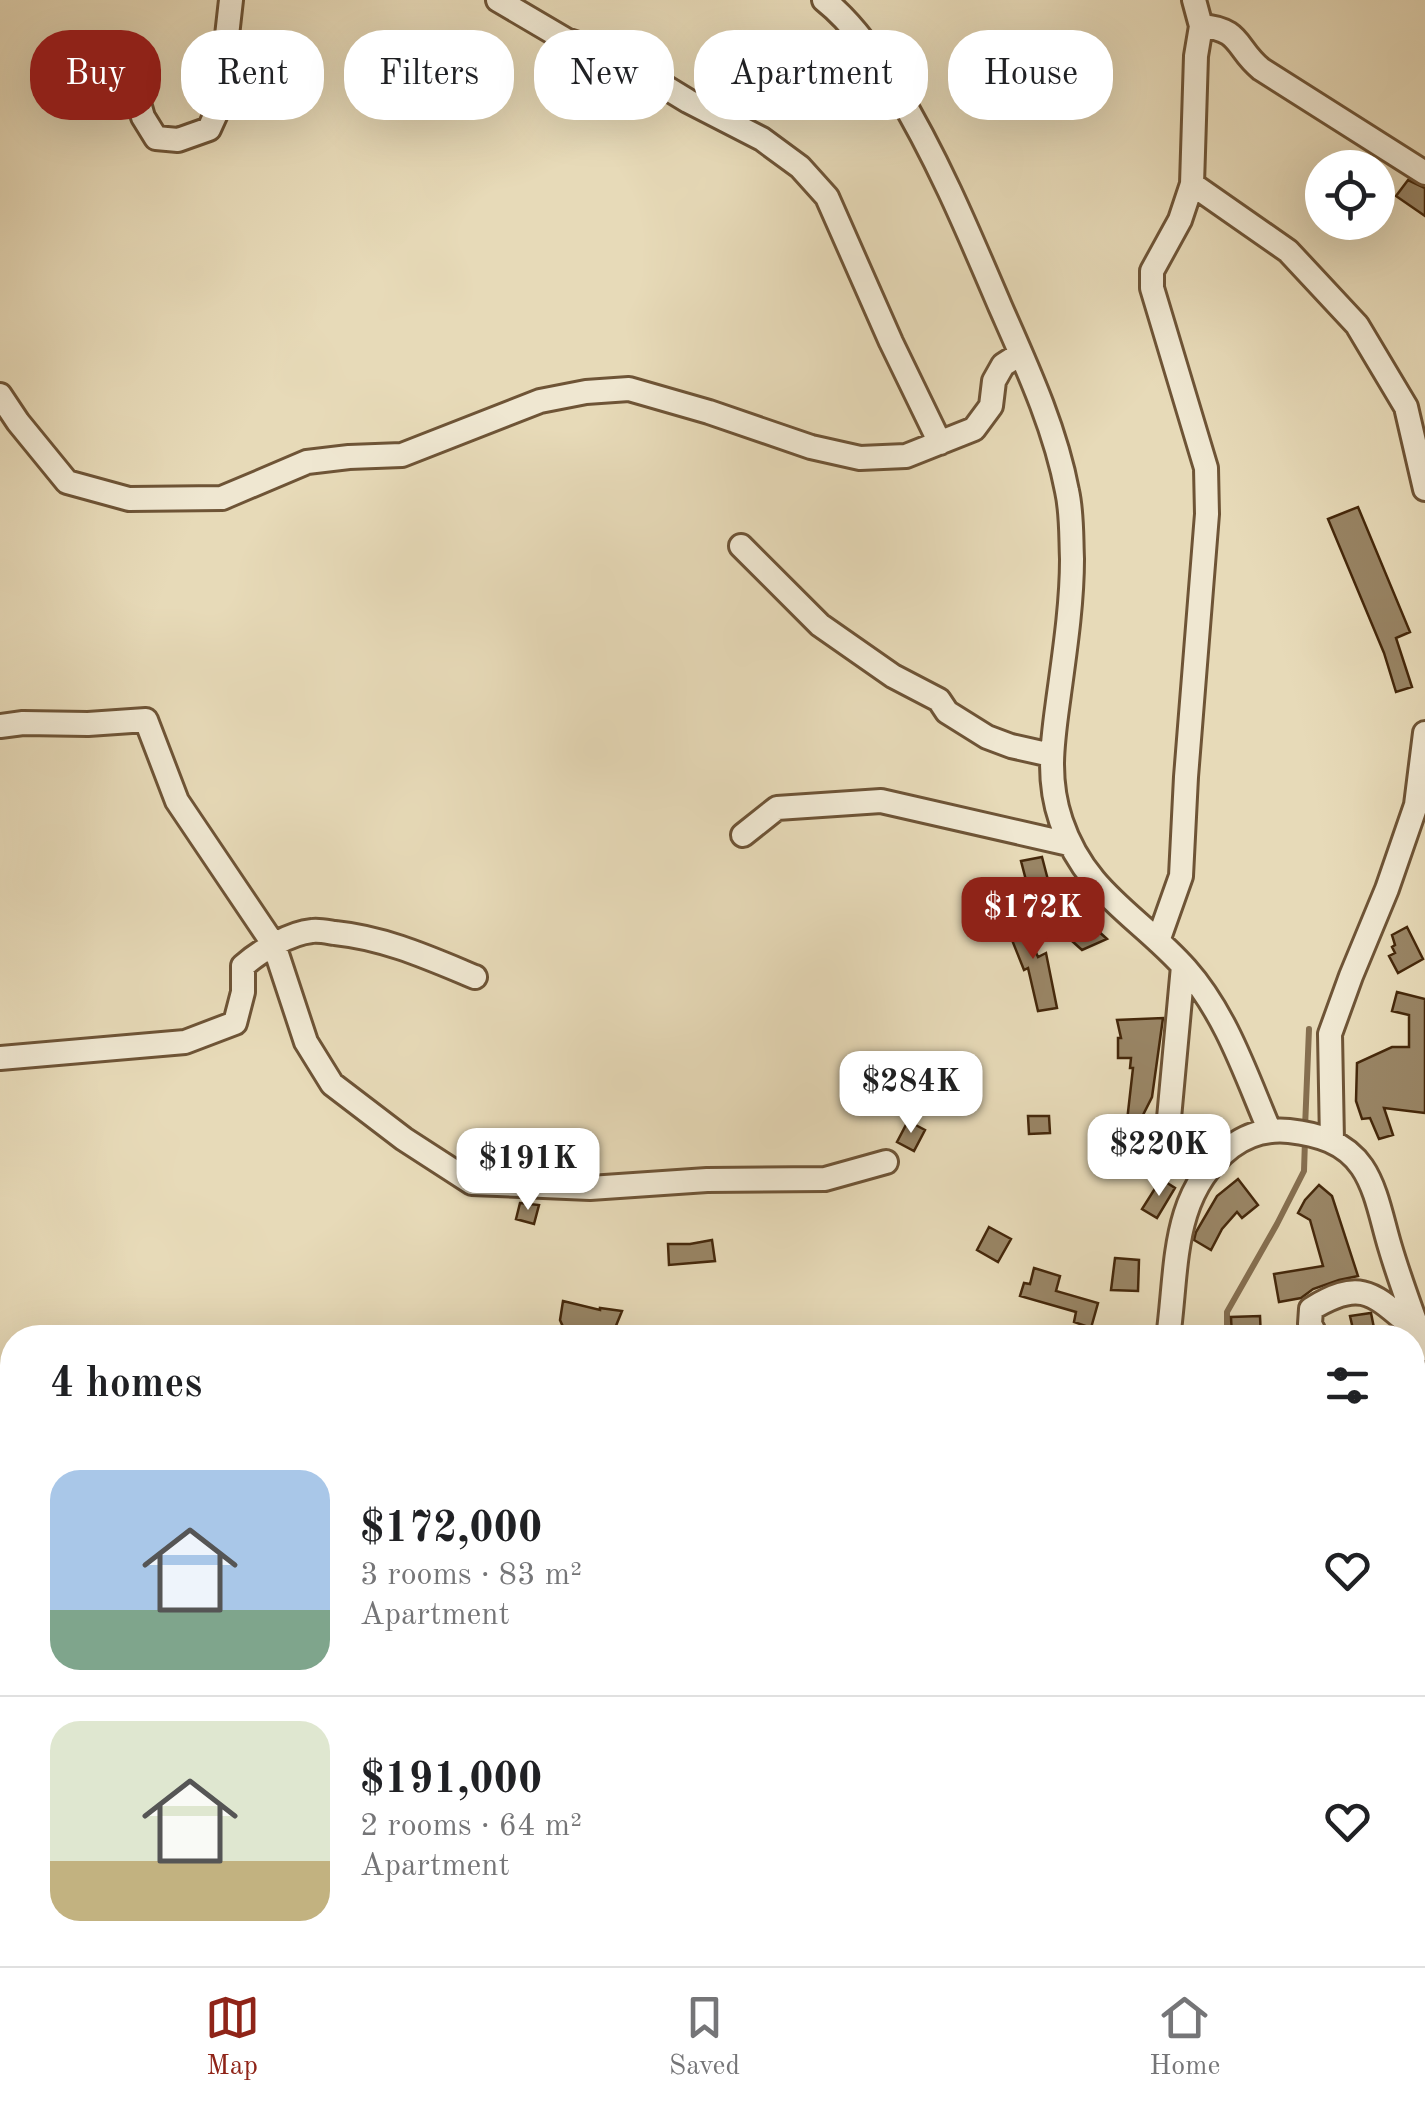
<!DOCTYPE html>
<meta charset="utf-8">
<style>
:root{--surface:#fff;--page:#f2f2f2;--text:#202124;--muted:#757577;--line:#e0e0e0;--accent:#8f2418}
body{margin:0;font-family:"Old Standard TT",serif;background:var(--page);color:var(--text);height:100vh;display:flex;flex-direction:column;font-size:38px;white-space:nowrap}
*{box-sizing:border-box;margin:0}
p{font-size:32px;color:var(--muted)}
.icon{flex:none;width:55px;height:55px;fill:none;stroke:currentColor;stroke-width:2;stroke-linecap:round;stroke-linejoin:round}
.map{position:relative;flex:1;overflow:hidden}
.details{position:absolute;left:0px;top:1325px;width:1425px;height:642px;display:flex;flex-direction:column;background:var(--surface);border-radius:40px 40px 0 0;box-shadow:0 10px 40px #0002}
.details>*{flex:none}
.hud{position:absolute;left:30px;top:30px;width:1365px;height:90px;display:flex;gap:20px}
.buttons{position:absolute;left:1305px;top:150px;display:grid;gap:20px}
.buttons a{display:grid;place-items:center;width:90px;height:90px;border-radius:50%;background:var(--surface);box-shadow:0 10px 40px #0002;font-size:50px}
.price{position:absolute;translate:-50% -85px;padding:0 22px;border-radius:20px;background:#fff;color:#222;font-size:32px;line-height:65px;filter:drop-shadow(0 2px 5px #0008)}
.price::after{content:'';position:absolute;left:50%;top:60px;width:30px;height:22px;margin-left:-15px;background:inherit;clip-path:polygon(0 0,100% 0,50% 100%)}
.price.current{background:var(--accent);color:#fff}
ul{padding:0;list-style:none}
li{display:flex;align-items:center;gap:30px;height:250px;padding:0 50px}
li+li{border-top:2px solid var(--line)}
li span{display:grid;place-items:center;flex:none;width:280px;height:200px;border-radius:30px;color:#555}
li>.icon{margin-inline-start:auto}
span .icon{width:120px;height:120px;fill:#fffc;stroke-width:1}
li b{font-size:42px}
h2{display:flex;justify-content:space-between;align-items:center;height:120px;padding:0 50px;font-size:42px}
.chip{padding:0 35px;border-radius:40px;background:var(--surface);box-shadow:0 10px 40px #0002;font-size:35px;line-height:90px}
.chip.current{background:var(--accent);color:#fff}
.tab-bar{display:flex;justify-content:space-around;align-items:center;height:140px;border-top:2px solid var(--line);background:var(--surface);font-size:28px;color:var(--muted)}
.tab-bar a{display:grid;justify-items:center;gap:5px}
.tab-bar .current{color:var(--accent)}
.map>svg:first-child{display:block}
.water{fill:#b09d7d;stroke:#856e4f;stroke-width:2.5}
.lines{fill:none;stroke-linecap:round;stroke-linejoin:round}
.stream{stroke:#856e4f;stroke-width:6}
.building{fill:#998565;stroke:#45280b;stroke-width:2.5}
.street-casing{stroke:#6e5436;stroke-width:28}
.street{stroke:#efe7d1;stroke-width:22}
</style>
<div class="map">
<svg width="1425" height="1966" viewBox="0 0 1425 1966">
<rect width="100%" height="100%" fill="#e7dab8"/>
<filter id="stains"><feTurbulence type="fractalNoise" baseFrequency=".002" numOctaves="4"/><feColorMatrix values="0 0 0 0 .2 0 0 0 0 .09 0 0 0 0 .02 0 0 0 .5 -.17"/></filter>
<radialGradient id="worn" r=".72"><stop offset=".6" stop-color="#630" stop-opacity="0"/><stop offset="1" stop-color="#630" stop-opacity=".3"/></radialGradient>
<path class="water" d="M 0,1922 L 12,1937 L 12,1955 L 40,1955 L 57,1966 L 0,1966 Z"/>
<g class="lines">
<path class="stream" d="M 1305,1128 L 1309,1029
M 1227,1338 L 1227,1312 L 1277,1224 L 1304,1171 L 1305,1140
M 1015,1966 L 1025,1955"/>
</g>
<path class="building" d="M 1408,180 L 1425,188 L 1425,216 L 1396,196 Z
M 1358,507 L 1410,632 L 1396,638 L 1412,687 L 1396,692 L 1384,653 L 1328,519 Z
M 1042,857 L 1048,880 L 1027,884 L 1021,861 Z
M 1020,903 L 1030,922 L 1023,929 L 1025,928 L 1038,957 L 1046,953 L 1057,1008 L 1038,1011 L 1028,968 L 1024,970 L 1010,935 L 1021,930 L 1006,918 Z
M 1087,921 L 1107,939 L 1082,950 L 1072,941 Z
M 1407,927 L 1423,959 L 1398,973 L 1389,956 L 1395,953 L 1392,947 L 1395,945 L 1392,935 Z
M 1397,992 L 1425,999 L 1425,1113 L 1384,1108 L 1393,1135 L 1379,1139 L 1370,1118 L 1362,1119 L 1356,1101 L 1357,1063 L 1392,1047 L 1409,1047 L 1409,1015 L 1392,1011 Z
M 1163,1018 L 1152,1097 L 1140,1121 L 1152,1122 L 1149,1138 L 1138,1136 L 1137,1143 L 1129,1143 L 1126,1148 L 1125,1142 L 1115,1142 L 1117,1120 L 1127,1121 L 1133,1068 L 1130,1068 L 1131,1058 L 1118,1058 L 1118,1038 L 1121,1038 L 1117,1020 Z
M 1028,1116 L 1049,1116 L 1050,1133 L 1029,1134 Z
M 908,1121 L 925,1130 L 914,1151 L 897,1142 Z
M 1161,1179 L 1175,1188 L 1157,1218 L 1142,1209 Z
M 1238,1179 L 1258,1205 L 1242,1218 L 1237,1212 L 1222,1229 L 1211,1250 L 1194,1240 L 1196,1232 L 1217,1196 Z
M 1319,1185 L 1332,1196 L 1358,1276 L 1339,1280 L 1313,1289 L 1301,1298 L 1279,1302 L 1274,1274 L 1323,1266 L 1310,1220 L 1298,1213 L 1305,1200 Z
M 520,1203 L 539,1205 L 534,1224 L 516,1219 Z
M 989,1227 L 1011,1239 L 998,1262 L 977,1250 Z
M 712,1240 L 715,1261 L 669,1265 L 668,1244 L 690,1244 Z
M 1115,1258 L 1139,1260 L 1138,1291 L 1111,1290 Z
M 1034,1268 L 1060,1276 L 1056,1291 L 1098,1303 L 1091,1328 L 1074,1322 L 1076,1312 L 1020,1296 L 1024,1283 L 1030,1284 Z
M 563,1301 L 600,1310 L 600,1308 L 622,1311 L 611,1338 L 568,1338 L 560,1320 Z
M 1371,1313 L 1376,1338 L 1355,1338 L 1350,1316 Z
M 1260,1316 L 1261,1338 L 1232,1338 L 1231,1317 Z"/>
<g class="lines">
<g class="street-casing">
<path id="street" d="M 498,0 L 566,40 L 616,57 L 688,101 L 762,139 L 800,167 L 827,197 L 891,342 L 940,443
M 824,0 C 854,24 875,56 895,88 C 937,157 968,231 1000,306 C 1026,365 1055,427 1067,491 C 1072,513 1071,536 1072,559 C 1072,603 1065,650 1059,694 C 1053,739 1046,777 1061,821 C 1085,893 1139,916 1186,969 C 1226,1014 1246,1075 1269,1129
M 1201,26 C 1242,29 1235,48 1261,69 L 1425,173
M 129,68 L 143,117 L 156,138 L 178,140 L 209,129 L 219,107 L 231,0
M 1192,184 L 1288,251 L 1357,325 L 1406,407 L 1425,489
M 0,395 L 18,422 L 67,482 L 129,499 L 222,498 L 307,462 L 349,457 L 402,455 L 540,401 L 586,392 L 629,389 L 709,412 L 811,447 L 860,458 L 906,456 L 974,429 L 991,406 L 994,381 L 1003,365 L 1020,354
M 741,546 L 820,625 L 893,676 L 939,700 L 947,712 L 987,737 L 1011,746 L 1051,755
M 0,726 L 23,723 L 88,724 L 146,720 L 177,801 L 274,945 L 306,1042 L 332,1084 L 404,1139 L 472,1183 L 590,1188 L 707,1180 L 825,1179 L 886,1162
M 743,835 L 777,808 L 881,801 L 1069,844
M 1158,941 L 1181,876 L 1186,777 L 1207,514 L 1206,468 L 1152,288 L 1152,271 L 1180,220 L 1192,184 L 1196,56 L 1201,26 L 1194,0
M 0,1058 L 185,1042 L 235,1023 L 243,992 L 243,966 C 260,951 290,933 312,931 C 319,930 328,932 335,933 C 385,938 429,958 475,977
M 1167,1140 L 1183,966
M 1332,1141 L 1330,1034 L 1351,976 L 1387,889 L 1416,805 L 1425,733
M 1168,1338 C 1178,1268 1170,1194 1231,1147 C 1248,1134 1268,1129 1289,1131 C 1317,1134 1345,1142 1362,1167 C 1377,1189 1382,1221 1390,1247 C 1400,1281 1413,1315 1425,1349
M 1317,1338 L 1310,1324 L 1311,1309 C 1363,1277 1374,1295 1416,1330
M 0,1541 L 12,1532
M 1412,1640 L 1425,1645
M 1412,1769 L 1425,1747
M 1298,1966 L 1305,1955
M 1421,1966 L 1425,1963"/>
</g>
<use href="#street" class="street"/>
</g>
<rect width="100%" height="100%" filter="url(#stains)"/>
<rect width="100%" height="100%" fill="url(#worn)"/>
</svg>
<div class="buttons">
<a><svg class="icon" aria-label="locate" viewBox="0 0 24 24"><circle cx="12" cy="12" r="6"/><path d="M12 2v4M12 18v4M2 12h4M18 12h4"/></svg></a>
</div>
<b class="price current" style="left:1033px;top:962px">$172K</b>
<b class="price" style="left:911px;top:1136px">$284K</b>
<b class="price" style="left:1159px;top:1199px">$220K</b>
<b class="price" style="left:528px;top:1213px">$191K</b>
<div class="hud">
<a class="chip current">Buy</a>
<a class="chip">Rent</a>
<a class="chip">Filters</a>
<a class="chip">New</a>
<a class="chip">Apartment</a>
<a class="chip">House</a>
</div>
<section class="details">
<h2>4 homes<svg class="icon" aria-label="filters" viewBox="0 0 24 24"><path d="M4 7h16M4 17h16"/><circle cx="9" cy="7" r="2"/><circle cx="15" cy="17" r="2"/></svg></h2>
<ul>
<li><span style="background:linear-gradient(#a9c7e8 70%,#7fa58c 0)"><svg class="icon" aria-label="home" viewBox="0 0 24 24"><path d="M3 11l9-7 9 7M6 9v11h12V9"/></svg></span><div><b>$172,000</b><p>3 rooms · 83 m²</p><p>Apartment</p></div><svg class="icon" aria-label="heart" viewBox="0 0 24 24"><path d="M12 20l-8-8c-3-5 5-10 8-4 3-6 11-1 8 4z"/></svg></li>
<li><span style="background:linear-gradient(#dfe7d0 70%,#c2b280 0)"><svg class="icon" aria-label="home" viewBox="0 0 24 24"><path d="M3 11l9-7 9 7M6 9v11h12V9"/></svg></span><div><b>$191,000</b><p>2 rooms · 64 m²</p><p>Apartment</p></div><svg class="icon" aria-label="heart" viewBox="0 0 24 24"><path d="M12 20l-8-8c-3-5 5-10 8-4 3-6 11-1 8 4z"/></svg></li>
</ul>
</section>
</div>
<nav class="tab-bar">
<a class="current"><svg class="icon" aria-label="map" viewBox="0 0 24 24"><path d="M3 6l6-2 6 2 6-2v14l-6 2-6-2-6 2zM9 4v14M15 6v14"/></svg>Map</a>
<a><svg class="icon" aria-label="saved" viewBox="0 0 24 24"><path d="M7 4h10v16l-5-4-5 4z"/></svg>Saved</a>
<a><svg class="icon" aria-label="home" viewBox="0 0 24 24"><path d="M3 11l9-7 9 7M6 9v11h12V9"/></svg>Home</a>
</nav>
